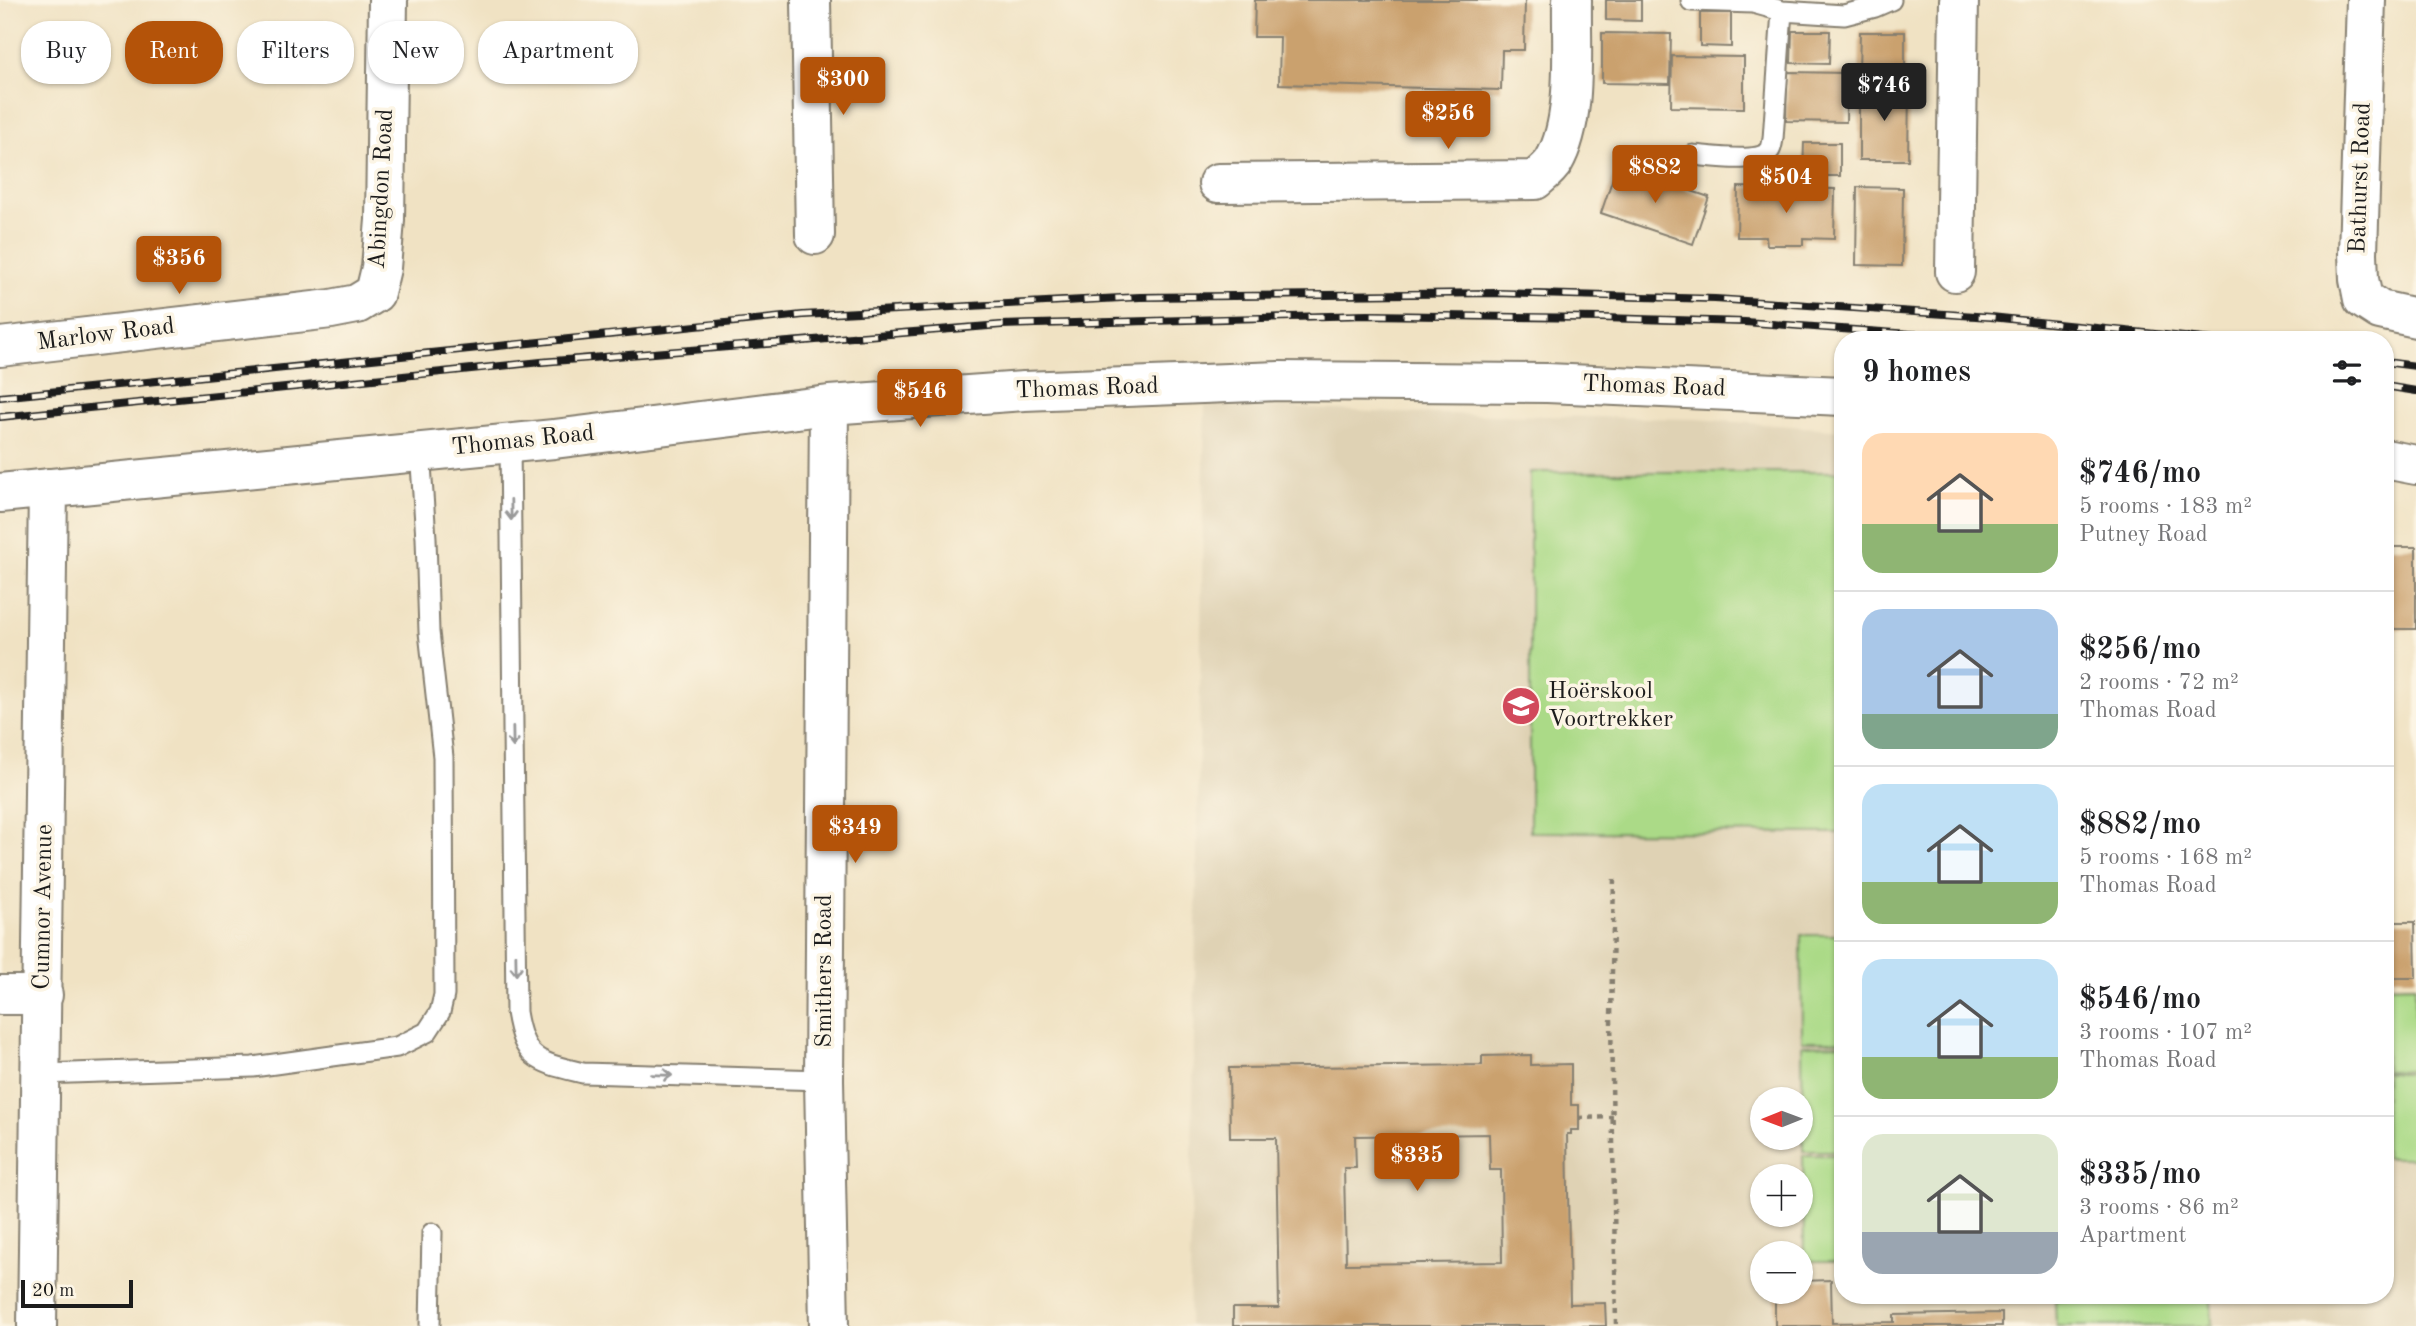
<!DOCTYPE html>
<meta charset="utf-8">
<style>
:root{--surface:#fff;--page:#f6f6f6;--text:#202124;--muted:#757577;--line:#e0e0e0;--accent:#b45309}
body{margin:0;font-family:"Old Standard TT",serif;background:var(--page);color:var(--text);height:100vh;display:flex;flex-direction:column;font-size:26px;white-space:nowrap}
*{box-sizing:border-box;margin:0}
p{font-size:23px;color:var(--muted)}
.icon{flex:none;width:38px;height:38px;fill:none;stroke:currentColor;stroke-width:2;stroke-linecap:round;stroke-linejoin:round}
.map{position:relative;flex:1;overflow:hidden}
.sheet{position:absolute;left:1834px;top:331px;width:560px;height:973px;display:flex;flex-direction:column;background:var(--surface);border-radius:28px;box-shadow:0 2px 5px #0004}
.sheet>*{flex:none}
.hud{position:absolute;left:21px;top:21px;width:665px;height:63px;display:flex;gap:14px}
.needle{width:46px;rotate:269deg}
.controls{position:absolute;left:1750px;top:1087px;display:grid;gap:14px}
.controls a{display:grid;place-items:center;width:63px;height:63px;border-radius:50%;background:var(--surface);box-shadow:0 2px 5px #0004;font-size:35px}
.scale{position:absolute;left:21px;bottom:18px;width:112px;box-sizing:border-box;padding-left:7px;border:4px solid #1c1c1c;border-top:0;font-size:19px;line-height:24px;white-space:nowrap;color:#1c1c1c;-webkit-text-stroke:5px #fcf5e5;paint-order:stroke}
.price{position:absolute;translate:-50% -60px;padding:0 16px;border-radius:7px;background:var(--accent);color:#fff;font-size:23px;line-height:46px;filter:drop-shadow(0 2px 4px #0008)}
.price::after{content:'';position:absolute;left:50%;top:42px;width:21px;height:16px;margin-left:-10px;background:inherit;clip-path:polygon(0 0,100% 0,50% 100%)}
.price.active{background:#222;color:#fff}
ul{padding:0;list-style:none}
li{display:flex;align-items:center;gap:21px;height:175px;padding:0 28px}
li+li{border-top:2px solid var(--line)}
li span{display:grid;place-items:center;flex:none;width:196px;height:140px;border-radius:21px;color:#555}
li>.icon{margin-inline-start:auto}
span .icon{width:84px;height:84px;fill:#fffc;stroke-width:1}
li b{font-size:30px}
h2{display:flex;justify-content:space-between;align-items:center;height:84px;padding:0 28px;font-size:30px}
.pill{padding:0 24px;border-radius:28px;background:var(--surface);box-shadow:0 2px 5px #0004;font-size:24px;line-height:63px}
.pill.active{background:var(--accent);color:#fff}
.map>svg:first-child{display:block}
.built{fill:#dfd2b4;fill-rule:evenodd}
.green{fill:#abda87;stroke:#647b52;stroke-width:2}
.building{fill:#caa16e;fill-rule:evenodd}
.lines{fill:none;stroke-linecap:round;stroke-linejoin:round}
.lane-casing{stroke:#867f70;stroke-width:23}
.street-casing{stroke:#867f70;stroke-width:42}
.path{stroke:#867f70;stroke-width:4.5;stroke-dasharray:5 5;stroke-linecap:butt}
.lane{stroke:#fff;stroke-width:19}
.street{stroke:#fff;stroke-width:38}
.rail-casing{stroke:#1c1c1c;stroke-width:8}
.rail{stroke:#fcf5e5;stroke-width:5;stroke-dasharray:16;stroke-linecap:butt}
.oneway{stroke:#999}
.labels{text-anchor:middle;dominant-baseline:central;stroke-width:7;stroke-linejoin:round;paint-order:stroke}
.street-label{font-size:24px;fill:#1c1c1c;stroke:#fcf5e5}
.poi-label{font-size:24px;fill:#1c1c1c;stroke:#fcf5e5;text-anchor:start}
</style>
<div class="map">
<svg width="2416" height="1326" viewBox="0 0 2416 1326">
<rect width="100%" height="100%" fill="#fcf5e5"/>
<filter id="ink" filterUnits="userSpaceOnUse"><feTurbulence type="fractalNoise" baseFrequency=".0143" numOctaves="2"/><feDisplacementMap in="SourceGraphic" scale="14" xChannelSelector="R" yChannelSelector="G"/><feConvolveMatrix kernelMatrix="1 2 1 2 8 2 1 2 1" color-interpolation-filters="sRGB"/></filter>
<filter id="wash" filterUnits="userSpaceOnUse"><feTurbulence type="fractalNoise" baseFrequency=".00686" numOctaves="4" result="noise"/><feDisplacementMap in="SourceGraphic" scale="28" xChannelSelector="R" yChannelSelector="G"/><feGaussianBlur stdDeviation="1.57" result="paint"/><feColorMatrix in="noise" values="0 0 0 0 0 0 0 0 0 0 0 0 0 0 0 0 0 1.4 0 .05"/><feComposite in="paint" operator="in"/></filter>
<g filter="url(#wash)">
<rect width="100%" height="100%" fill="#f0e2c3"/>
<path class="built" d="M 1205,403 L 1392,413 L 1697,419 L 1843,430 L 1843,1295 L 2385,1295 L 2385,983 L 2416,983 L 2416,1326 L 1189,1326 ZM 1762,1099 L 1801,1099 L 1801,1138 L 1762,1138 ZM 1762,1176 L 1801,1176 L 1801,1214 L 1762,1214 ZM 1762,1253 L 1801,1253 L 1801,1292 L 1762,1292 Z"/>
<path class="green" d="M 1530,472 L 1843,472 L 1843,833 L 1530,832 Z
M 1801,935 L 1843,935 L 1843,1041 L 1802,1041 Z
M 2415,985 L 2416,1070 L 2385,1071 L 2385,986 Z
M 1843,1044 L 1843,1151 L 1803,1151 L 1802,1045 Z
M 2385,1073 L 2416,1073 L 2416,1158 L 2385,1158 Z
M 1803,1155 L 1843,1155 L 1843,1261 L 1804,1261 Z
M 2211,1299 L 2212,1326 L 2056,1326 L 2055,1300 Z"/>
<g id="blocks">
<path class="building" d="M 1255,0 L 1525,0 L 1524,50 L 1502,50 L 1501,90 L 1279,84 L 1280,37 L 1254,37 Z
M 1606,0 L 1641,0 L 1641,21 L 1606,20 Z
M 1700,13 L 1731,13 L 1731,47 L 1700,46 Z
M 1792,31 L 1830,31 L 1829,64 L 1791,63 Z
M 1860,32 L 1905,32 L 1905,73 L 1859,72 Z
M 1602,33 L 1671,34 L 1670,84 L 1602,83 Z
M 1672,56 L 1744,57 L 1744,108 L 1671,107 Z
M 1787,72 L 1847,73 L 1846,122 L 1786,121 Z
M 1859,86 L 1909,86 L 1908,160 L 1859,160 Z
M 1804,143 L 1840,143 L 1840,176 L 1803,176 Z
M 1617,166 L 1709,197 L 1693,244 L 1601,213 Z
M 1738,187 L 1769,188 L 1769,193 L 1802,193 L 1802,188 L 1835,189 L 1834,239 L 1803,238 L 1803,245 L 1767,245 L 1766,237 L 1737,237 Z
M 1857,187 L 1903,188 L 1902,266 L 1856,265 Z
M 2385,547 L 2416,547 L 2416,629 L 2385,629 Z
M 2385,922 L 2415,922 L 2416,978 L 2385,978 Z
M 1531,1055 L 1531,1065 L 1571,1064 L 1571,1105 L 1579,1105 L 1579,1130 L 1571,1130 L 1571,1134 L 1567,1134 L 1570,1304 L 1605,1303 L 1606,1326 L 1233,1326 L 1233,1308 L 1279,1308 L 1276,1138 L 1230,1138 L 1229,1068 L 1482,1065 L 1482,1056 ZM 1489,1134 L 1490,1170 L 1501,1170 L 1502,1262 L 1346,1264 L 1344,1168 L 1356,1168 L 1355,1136 Z
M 1831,1280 L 1832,1323 L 1894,1322 L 1894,1315 L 2002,1313 L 2002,1326 L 1775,1326 L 1775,1292 L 1801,1292 L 1801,1281 Z"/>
</g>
</g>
<g filter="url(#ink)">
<use href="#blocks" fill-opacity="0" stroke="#867f70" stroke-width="2"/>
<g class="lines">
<g class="lane-casing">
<path id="lane" d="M 1691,1 L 1753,3 L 1782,11 L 1844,15 L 1875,7 L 1891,0
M 1693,155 C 1709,156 1760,164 1770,150 C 1772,147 1772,143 1773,139 L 1782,11
M 510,442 L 516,1012 C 524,1061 538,1062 583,1073 L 824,1080
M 41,1074 L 253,1067 L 397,1047 L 427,1032 L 440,1012 L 444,995 L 443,757 L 429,632 L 426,538 L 420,450
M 430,1326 L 432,1233"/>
</g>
<g class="street-casing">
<path id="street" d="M 811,0 L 815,235
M 2366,0 L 2358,253 L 2359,279 L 2363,299 L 2380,310 L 2416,318
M 1218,183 L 1535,180 C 1542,174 1550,168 1554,161 C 1578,119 1571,48 1572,0
M 1955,272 L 1959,0
M 0,347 L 331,309 L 357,304 L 375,293 L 381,268 L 385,220 L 388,0
M 829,405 L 824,1080 L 829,1326
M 2385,459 L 2416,465
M 0,493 L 554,439 L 829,405 L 1024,391 L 1279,381 L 1547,383 L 1843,396
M 0,995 L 43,995
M 37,1326 L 48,488"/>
</g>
<path class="path" d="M 1614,879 L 1611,1018 L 1616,1326
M 1579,1118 L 1613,1117"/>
<use href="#lane" class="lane"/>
<use href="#street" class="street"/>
<g class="rail-casing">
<path id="rail" d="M 2385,362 L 2416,366
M 2385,386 L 2416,391
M 0,397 L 803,315 L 1140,297 L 1495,293 L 1715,299 L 1991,317 L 2213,340
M 0,417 L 541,362 L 1001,325 L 1367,315 L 1602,318 L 1745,322 L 1991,340"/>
</g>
<use href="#rail" class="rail"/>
</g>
<defs><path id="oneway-shaft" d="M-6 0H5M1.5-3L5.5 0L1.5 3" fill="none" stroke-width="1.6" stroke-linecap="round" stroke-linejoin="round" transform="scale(1.75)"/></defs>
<g class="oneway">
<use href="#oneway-shaft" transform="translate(511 510) rotate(89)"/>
<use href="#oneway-shaft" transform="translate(513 737) rotate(89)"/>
<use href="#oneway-shaft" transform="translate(516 965) rotate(89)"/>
<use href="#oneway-shaft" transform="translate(662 1075) rotate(2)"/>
</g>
</g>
<defs>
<g id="school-disc" transform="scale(2.0125)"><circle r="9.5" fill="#d1495b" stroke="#fcf5e5"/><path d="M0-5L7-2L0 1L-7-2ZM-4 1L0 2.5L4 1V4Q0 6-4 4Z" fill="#fff"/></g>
</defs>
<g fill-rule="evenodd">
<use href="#school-disc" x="1521" y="706"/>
</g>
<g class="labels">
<g class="street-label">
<text transform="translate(2361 178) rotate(-88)">Bathurst Road</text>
<text transform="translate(382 189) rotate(-87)">Abingdon Road</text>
<text transform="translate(106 335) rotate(-7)">Marlow Road</text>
<text transform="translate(1654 387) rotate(2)">Thomas Road</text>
<text transform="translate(1087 389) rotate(-2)">Thomas Road</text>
<text transform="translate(523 441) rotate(-6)">Thomas Road</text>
<text transform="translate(44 907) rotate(-89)">Cumnor Avenue</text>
<text transform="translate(825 971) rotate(-90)">Smithers Road</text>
</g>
<g class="poi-label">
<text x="1548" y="692">Hoërskool<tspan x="1548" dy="28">Voortrekker</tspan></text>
</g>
</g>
</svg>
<div class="controls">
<a><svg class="needle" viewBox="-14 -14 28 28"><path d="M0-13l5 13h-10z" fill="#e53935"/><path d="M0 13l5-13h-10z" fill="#757577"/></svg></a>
<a>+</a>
<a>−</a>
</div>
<div class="scale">20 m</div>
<b class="price" style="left:843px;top:117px">$300</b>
<b class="price active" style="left:1884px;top:123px">$746</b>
<b class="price" style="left:1448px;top:151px">$256</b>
<b class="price" style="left:1655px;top:205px">$882</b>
<b class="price" style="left:1786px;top:215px">$504</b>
<b class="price" style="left:179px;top:296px">$356</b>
<b class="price" style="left:920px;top:429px">$546</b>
<b class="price" style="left:855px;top:865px">$349</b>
<b class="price" style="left:1417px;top:1193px">$335</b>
<div class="hud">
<a class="pill">Buy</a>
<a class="pill active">Rent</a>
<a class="pill">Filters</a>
<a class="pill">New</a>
<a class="pill">Apartment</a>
</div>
<section class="sheet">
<h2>9 homes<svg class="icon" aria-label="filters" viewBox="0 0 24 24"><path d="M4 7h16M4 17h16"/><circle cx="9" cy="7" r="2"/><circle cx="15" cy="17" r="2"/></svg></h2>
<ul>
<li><span style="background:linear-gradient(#ffd9b3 65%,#8fb573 0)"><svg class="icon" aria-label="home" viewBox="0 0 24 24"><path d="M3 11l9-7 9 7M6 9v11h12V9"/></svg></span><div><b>$746/mo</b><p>5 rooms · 183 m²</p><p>Putney Road</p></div></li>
<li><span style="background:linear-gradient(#a9c7e8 75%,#7fa58c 0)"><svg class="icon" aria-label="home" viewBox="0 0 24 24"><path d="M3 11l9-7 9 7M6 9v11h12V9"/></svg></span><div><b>$256/mo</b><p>2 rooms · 72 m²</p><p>Thomas Road</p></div></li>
<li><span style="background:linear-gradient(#bfe0f5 70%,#8fb573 0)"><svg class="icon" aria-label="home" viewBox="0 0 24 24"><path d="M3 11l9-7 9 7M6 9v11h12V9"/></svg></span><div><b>$882/mo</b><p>5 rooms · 168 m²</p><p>Thomas Road</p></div></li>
<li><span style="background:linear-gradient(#bfe0f5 70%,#8fb573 0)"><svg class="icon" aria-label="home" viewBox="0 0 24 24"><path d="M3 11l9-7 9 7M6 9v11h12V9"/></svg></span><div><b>$546/mo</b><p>3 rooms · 107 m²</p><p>Thomas Road</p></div></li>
<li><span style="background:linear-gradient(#dfe7d0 70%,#9aa5b1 0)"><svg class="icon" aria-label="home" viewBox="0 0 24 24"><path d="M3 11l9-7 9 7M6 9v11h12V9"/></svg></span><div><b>$335/mo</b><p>3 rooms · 86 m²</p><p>Apartment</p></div></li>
</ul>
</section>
</div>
